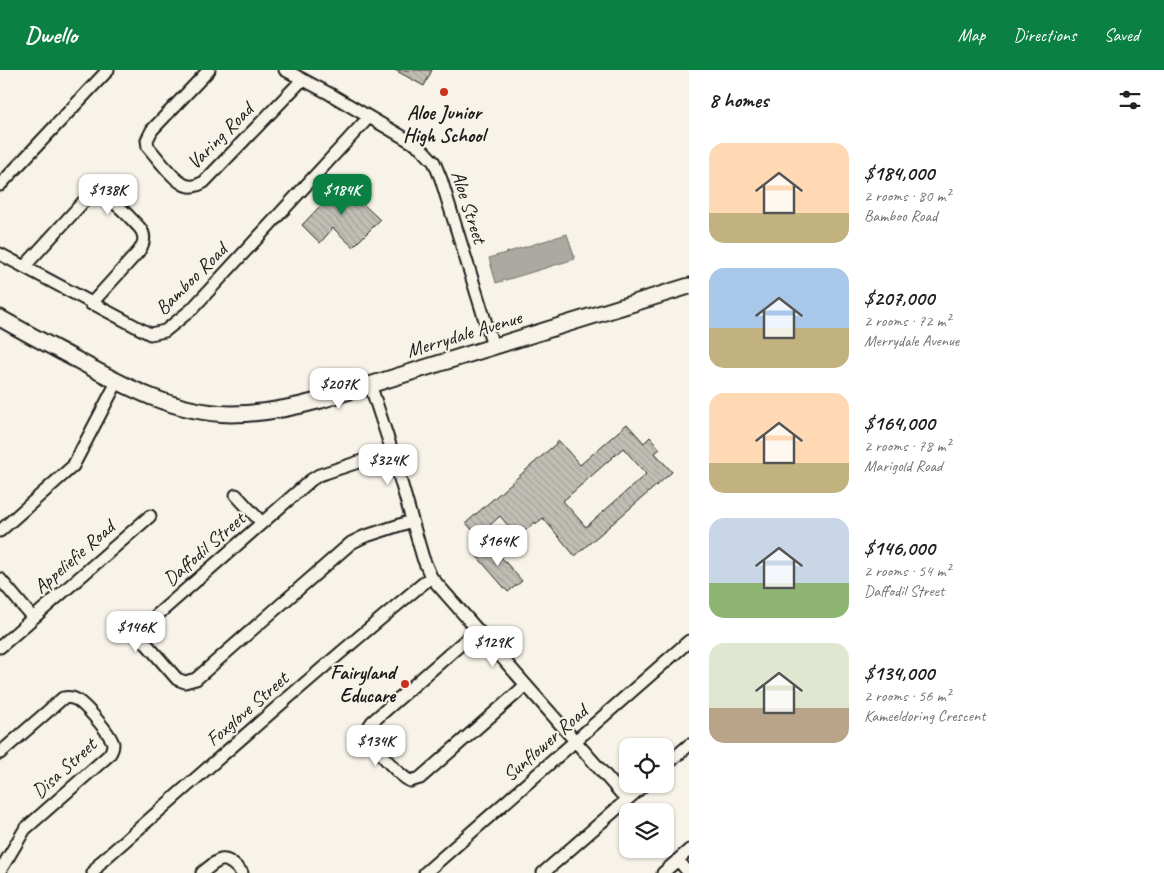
<!DOCTYPE html>
<meta charset="utf-8">
<style>
:root{--surface:#fff;--page:#f2f2f2;--text:#202124;--muted:#757577;--accent:#0b8043}
body{margin:0;font-family:Caveat,sans-serif;background:var(--page);color:var(--text);height:100vh;display:flex;flex-direction:column;font-size:19px;white-space:nowrap}
*{box-sizing:border-box;margin:0}
p{font-size:16px;color:var(--muted)}
.icon{flex:none;width:28px;height:28px;fill:none;stroke:currentColor;stroke-width:2;stroke-linecap:round;stroke-linejoin:round}
.map{position:relative;flex:1;overflow:hidden}
.details{display:flex;flex-direction:column;background:var(--surface);width:475px}
.details>*{flex:none}
.controls{position:absolute;left:619px;top:668px;display:grid;gap:10px}
.controls a{display:grid;place-items:center;width:55px;height:55px;border-radius:10px;background:var(--surface);box-shadow:0 1px 4px #0004;font-size:25px}
.price{position:absolute;translate:-50% -42px;padding:0 11px;border-radius:10px;background:#fff;color:#222;font-size:16px;line-height:32px;filter:drop-shadow(0 1px 2px #0008)}
.price::after{content:'';position:absolute;left:50%;top:30px;width:15px;height:11px;margin-left:-8px;background:inherit;clip-path:polygon(0 0,100% 0,50% 100%)}
.price.selected{background:var(--accent);color:#fff}
ul{padding:0;list-style:none}
li{display:flex;align-items:center;gap:15px;height:125px;padding:0 20px}
li span{display:grid;place-items:center;flex:none;width:140px;height:100px;border-radius:15px;color:#555}
li>.icon{margin-inline-start:auto}
span .icon{width:60px;height:60px;fill:#fffc;stroke-width:1}
li b{font-size:21px}
h2{display:flex;justify-content:space-between;align-items:center;height:60px;padding:0 20px;font-size:21px}
header{display:flex;align-items:center;gap:30px;box-sizing:border-box;height:70px;padding:0 25px;background:var(--accent);color:#fff}
header strong{font-size:24px}
nav{display:flex;gap:28px;margin-inline-start:auto;font-size:18px}
main{display:flex;flex:1;min-height:0}
.map>svg:first-child{display:block}
.water{fill:#aca9a2;stroke:#72716c}
.building{fill:url(#building-back-hatch);stroke:#1c1c1c;fill-rule:evenodd}
.lines{fill:none;stroke-linecap:round;stroke-linejoin:round}
.street-casing{stroke:#1c1c1c;stroke-width:15}
.secondary-casing{stroke:#1c1c1c;stroke-width:19}
.street{stroke:#f7f3e8;stroke-width:11}
.secondary{stroke:#f7f3e8;stroke-width:15}
.poi-dot{fill:#c8321e;stroke:#f7f3e8;stroke-width:2}
.labels{text-anchor:middle;dominant-baseline:central;stroke-width:4.5;stroke-linejoin:round;paint-order:stroke}
.poi-label{font-size:20px;font-weight:bold;fill:#1c1c1c;stroke:#f7f3e8}
.street-label{font-size:20px;fill:#1c1c1c;stroke:#f7f3e8}
</style>
<header>
<strong>Dwello</strong>
<nav><a>Map</a><a>Directions</a><a>Saved</a></nav>
</header>
<main>
<div class="map">
<svg width="689" height="803" viewBox="0 0 689 803">
<defs>
<pattern id="building-back-hatch" width="6" height="6" patternUnits="userSpaceOnUse" patternTransform="scale(1.25)"><rect width="6" height="6" fill="#c0beb5"/><path d="M-1 5l2 2M0 0l6 6M5-1l2 2" fill="none" stroke="#a4a39b"/></pattern>
</defs>
<rect width="100%" height="100%" fill="#f7f3e8"/>
<filter id="ink" filterUnits="userSpaceOnUse"><feTurbulence type="fractalNoise" baseFrequency=".02" numOctaves="2"/><feDisplacementMap in="SourceGraphic" scale="10" xChannelSelector="R" yChannelSelector="G"/><feConvolveMatrix kernelMatrix="1 2 1 2 8 2 1 2 1" color-interpolation-filters="sRGB"/></filter>
<g filter="url(#ink)">
<path class="water" d="M 567,164 L 575,189 L 496,213 L 489,188 Z"/>
<path class="building" d="M 395,0 L 432,0 L 424,16 Z
M 346,109 L 364,126 L 360,131 L 380,150 L 353,177 L 333,158 L 320,173 L 302,155 Z
M 627,354 L 644,373 L 650,367 L 660,379 L 655,383 L 672,402 L 575,486 L 543,448 L 536,454 L 535,452 L 518,467 L 500,446 L 478,466 L 466,453 L 559,371 L 580,395 ZM 623,378 L 646,404 L 586,457 L 563,431 Z
M 487,471 L 522,511 L 508,522 L 474,483 Z"/>
<g class="lines">
<g class="street-casing">
<path id="street" d="M 209,0 L 152,60 L 147,70 L 148,77 C 157,87 173,110 185,115 C 192,118 198,115 204,112 L 302,10
M 285,0 L 330,24 L 420,77 L 434,92 L 441,109 L 493,276
M 0,115 L 108,0
M 0,184 L 150,264 L 165,261 L 192,239 L 369,47
M 24,197 L 84,131 C 104,114 125,143 139,157 C 146,165 145,172 139,181 L 91,234
M 370,314 L 392,381 L 423,488 L 431,507 L 627,730
M 392,381 L 319,405 L 311,410 L 148,553 L 143,561 L 144,571 L 177,609 L 185,612 L 196,609 L 351,473 L 363,467 L 412,451
M 236,425 L 262,453
M 0,461 L 73,396 L 117,312
M 0,509 L 33,548
M 477,560 L 372,652 C 369,656 367,659 368,663 C 369,674 400,706 410,711 L 420,708 L 526,615
M 0,577 L 150,446
M 0,683 L 63,628 C 68,627 71,627 75,629 C 84,633 111,664 113,674 C 113,679 112,681 109,685 L 25,759 L 0,801
M 665,696 L 689,675
M 678,790 L 689,803
M 93,803 L 101,792 C 210,696 319,599 431,507
M 202,803 C 220,788 224,783 242,803
M 425,803 L 689,571
M 543,803 L 645,714
M 663,803 L 689,780"/>
</g>
<g class="secondary-casing">
<path id="secondary" d="M 0,248 C 26,263 51,276 77,290 C 126,317 174,343 231,344 C 261,344 292,338 321,330 L 689,216"/>
</g>
<use href="#street" class="street"/>
<use href="#secondary" class="secondary"/>
</g>
</g>
<g class="poi-dot">
<circle cx="444" cy="22" r="5"/>
<circle cx="405" cy="614" r="5"/>
</g>
<g class="labels">
<g class="poi-label">
<text x="444" y="42">Aloe Junior<tspan x="444" dy="23">High School</tspan></text>
<text x="395" y="602" text-anchor="end">Fairyland<tspan x="395" dy="23">Educare</tspan></text>
</g>
<g class="street-label">
<text transform="translate(220 66) rotate(-45)">Varing Road</text>
<text transform="translate(469 137) rotate(72)">Aloe Street</text>
<text transform="translate(191 209) rotate(-45)">Bamboo Road</text>
<text transform="translate(464 264) rotate(-17)">Merrydale Avenue</text>
<text transform="translate(204 479) rotate(-41)">Daffodil Street</text>
<text transform="translate(74 487) rotate(-41)">Appeliefie Road</text>
<text transform="translate(247 639) rotate(-41)">Foxglove Street</text>
<text transform="translate(545 673) rotate(-41)">Sunflower Road</text>
<text transform="translate(64 698) rotate(-42)">Disa Street</text>
</g>
</g>
</svg>
<div class="controls">
<a><svg class="icon" aria-label="locate" viewBox="0 0 24 24"><circle cx="12" cy="12" r="6"/><path d="M12 2v4M12 18v4M2 12h4M18 12h4"/></svg></a>
<a><svg class="icon" aria-label="layers" viewBox="0 0 24 24"><path d="M12 4l9 5-9 5-9-5zM3 14l9 5 9-5"/></svg></a>
</div>
<b class="price" style="left:108px;top:146px">$138K</b>
<b class="price selected" style="left:342px;top:146px">$184K</b>
<b class="price" style="left:339px;top:340px">$207K</b>
<b class="price" style="left:388px;top:416px">$324K</b>
<b class="price" style="left:498px;top:497px">$164K</b>
<b class="price" style="left:136px;top:583px">$146K</b>
<b class="price" style="left:493px;top:598px">$129K</b>
<b class="price" style="left:376px;top:697px">$134K</b>
</div>
<section class="details">
<h2>8 homes<svg class="icon" aria-label="filters" viewBox="0 0 24 24"><path d="M4 7h16M4 17h16"/><circle cx="9" cy="7" r="2"/><circle cx="15" cy="17" r="2"/></svg></h2>
<ul>
<li><span style="background:linear-gradient(#ffd9b3 70%,#c2b280 0)"><svg class="icon" aria-label="home" viewBox="0 0 24 24"><path d="M3 11l9-7 9 7M6 9v11h12V9"/></svg></span><div><b>$184,000</b><p>2 rooms · 80 m²</p><p>Bamboo Road</p></div></li>
<li><span style="background:linear-gradient(#a9c7e8 60%,#c2b280 0)"><svg class="icon" aria-label="home" viewBox="0 0 24 24"><path d="M3 11l9-7 9 7M6 9v11h12V9"/></svg></span><div><b>$207,000</b><p>2 rooms · 72 m²</p><p>Merrydale Avenue</p></div></li>
<li><span style="background:linear-gradient(#ffd9b3 70%,#c2b280 0)"><svg class="icon" aria-label="home" viewBox="0 0 24 24"><path d="M3 11l9-7 9 7M6 9v11h12V9"/></svg></span><div><b>$164,000</b><p>2 rooms · 78 m²</p><p>Marigold Road</p></div></li>
<li><span style="background:linear-gradient(#c9d6e8 65%,#8fb573 0)"><svg class="icon" aria-label="home" viewBox="0 0 24 24"><path d="M3 11l9-7 9 7M6 9v11h12V9"/></svg></span><div><b>$146,000</b><p>2 rooms · 54 m²</p><p>Daffodil Street</p></div></li>
<li><span style="background:linear-gradient(#dfe7d0 65%,#b9a48a 0)"><svg class="icon" aria-label="home" viewBox="0 0 24 24"><path d="M3 11l9-7 9 7M6 9v11h12V9"/></svg></span><div><b>$134,000</b><p>2 rooms · 56 m²</p><p>Kameeldoring Crescent</p></div></li>
</ul>
</section>
</main>
